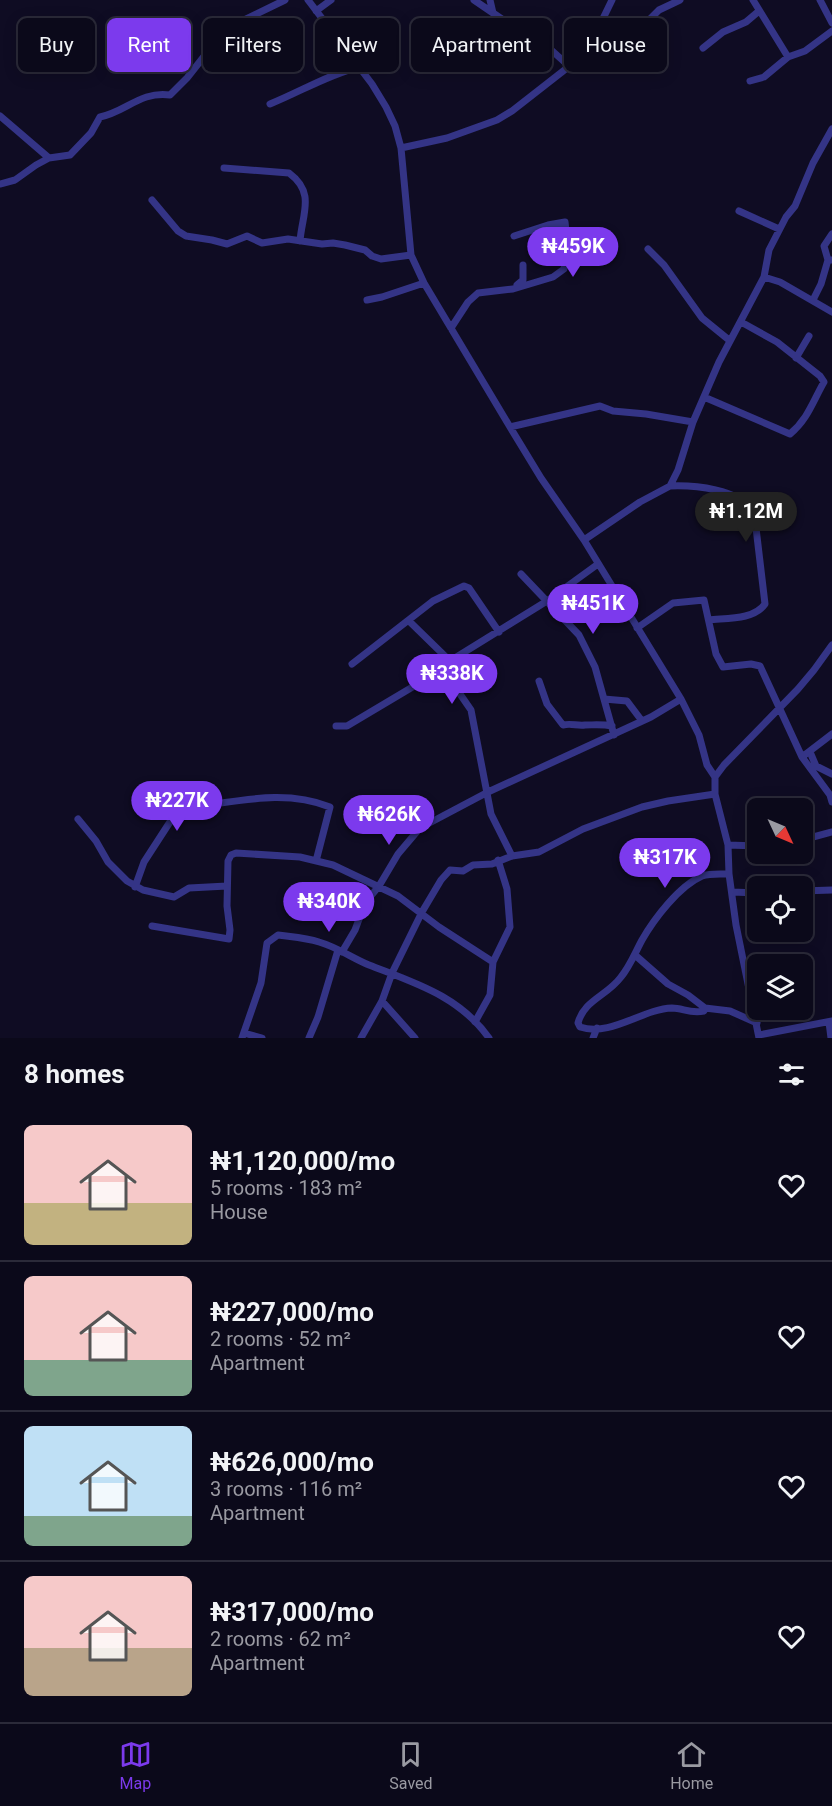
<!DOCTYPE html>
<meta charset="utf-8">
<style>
:root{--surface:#0b091a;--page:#141223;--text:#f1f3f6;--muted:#9a9aa2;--line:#2b2a39;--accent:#7c3aed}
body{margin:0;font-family:Roboto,sans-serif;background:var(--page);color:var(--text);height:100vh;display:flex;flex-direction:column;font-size:22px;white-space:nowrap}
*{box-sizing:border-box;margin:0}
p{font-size:20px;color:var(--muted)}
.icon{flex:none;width:33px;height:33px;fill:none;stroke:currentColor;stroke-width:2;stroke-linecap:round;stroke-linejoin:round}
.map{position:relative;height:1038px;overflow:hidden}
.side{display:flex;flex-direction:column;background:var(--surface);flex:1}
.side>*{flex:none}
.banner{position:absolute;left:18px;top:18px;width:796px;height:54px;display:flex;gap:12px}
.needle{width:39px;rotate:134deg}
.fabs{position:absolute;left:747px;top:798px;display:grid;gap:12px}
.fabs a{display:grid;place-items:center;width:66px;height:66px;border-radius:9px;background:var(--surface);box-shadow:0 3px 15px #0003,0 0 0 2px var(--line);font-size:30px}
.price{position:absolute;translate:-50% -51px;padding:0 14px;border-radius:21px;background:var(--accent);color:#fff;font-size:20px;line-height:39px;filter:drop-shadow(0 2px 3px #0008)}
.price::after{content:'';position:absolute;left:50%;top:36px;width:18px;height:14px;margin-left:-9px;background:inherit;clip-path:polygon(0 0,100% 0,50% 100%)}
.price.on{background:#222;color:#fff}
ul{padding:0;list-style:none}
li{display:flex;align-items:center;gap:18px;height:150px;padding:0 24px}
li+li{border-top:2px solid var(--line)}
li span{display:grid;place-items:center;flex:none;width:168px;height:120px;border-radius:9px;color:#555}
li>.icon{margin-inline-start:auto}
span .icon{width:72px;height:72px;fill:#fffc;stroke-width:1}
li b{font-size:26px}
h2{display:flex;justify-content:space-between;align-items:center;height:72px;padding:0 24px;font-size:26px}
.chip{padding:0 21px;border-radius:9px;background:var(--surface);box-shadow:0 3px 15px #0003,0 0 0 2px var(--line);font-size:21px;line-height:54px}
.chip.on{background:var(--accent);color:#fff}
.tabs{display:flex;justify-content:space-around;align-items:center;height:84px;border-top:2px solid var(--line);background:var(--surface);font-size:16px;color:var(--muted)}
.tabs a{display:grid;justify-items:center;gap:3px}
.tabs .on{color:var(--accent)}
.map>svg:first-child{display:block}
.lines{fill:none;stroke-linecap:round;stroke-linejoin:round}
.minor{stroke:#343486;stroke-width:7}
</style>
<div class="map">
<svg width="832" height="1038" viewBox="0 0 832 1038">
<rect width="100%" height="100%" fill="#0f0c23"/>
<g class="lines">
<path class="minor" d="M 308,0 L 372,84 L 386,107 L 395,126 L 401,148 L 411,255 L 424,283 L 510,427 L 541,478 L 584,540 L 681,699 L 699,735 L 707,765 L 715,777
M 474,0 L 493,13
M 490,0 L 493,13 L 534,41 L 549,48 L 570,67
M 753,0 L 788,57 L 805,51 L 832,31
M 820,0 L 832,23
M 316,11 L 331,0
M 595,35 L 605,41 C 616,38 621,29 630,23 C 637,20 643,21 650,19 L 659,10 L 680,0
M 703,48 L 723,32 L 746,22 L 759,11
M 750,81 L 764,77 L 788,57
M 270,104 C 300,92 327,75 359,67
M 0,116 L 49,158
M 401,148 L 447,138 L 497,120 L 512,111 L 576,61 L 595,35 L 612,0
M 224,168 L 289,173 C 316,193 302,214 300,241
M 0,184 L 15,180 L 36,165 L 49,158 L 70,155 L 91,133 L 100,117 C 126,112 140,91 170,95 L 187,78 L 220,36 L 238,23 L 285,0
M 152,200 L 178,231 L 186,236 L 212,240 L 227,244 L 247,236 L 262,243 L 288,239 L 322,244 L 333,243 L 345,245 L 365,250 L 372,256 L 381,259 L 411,255
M 739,211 L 779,229
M 648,249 L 664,265 L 702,318 L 729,340
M 828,260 L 824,246 L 832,234
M 764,277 L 769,250 L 786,217 L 795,206 L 813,163 L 832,129
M 517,285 L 523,280 L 523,265
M 367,300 L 382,297 L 424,283
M 813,300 L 821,284 L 828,260 L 832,260
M 451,328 L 468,302 L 478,293 L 513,289 L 553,277 L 564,269 L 568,249 L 565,222 L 548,225 L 514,236
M 796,358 L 809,336
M 704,397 L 790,434 C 808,419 813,401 824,382 L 820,376 L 777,342 L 741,322
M 510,427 L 600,406 L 613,411 L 646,414 L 693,422
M 670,486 C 695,485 738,489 754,511 L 765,604 C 754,620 726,618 709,620
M 584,540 L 640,502 L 670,486 L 678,470 L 693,422 L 719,362 L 764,277 L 780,282 L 832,312
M 521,574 L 579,635 L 595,667 L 614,735
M 409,621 L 450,661 L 447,665 L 451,681 L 471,710 L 491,814 L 512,856
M 637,628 L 673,603 L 704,600 L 716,654 L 723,667 L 751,664 L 760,666 L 802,757 L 830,795 L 832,802
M 352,664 L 433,601 L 464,586 L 469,588 L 499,632
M 539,681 L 547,704 L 563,725 C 571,723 577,726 585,725 C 594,725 602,724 612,726
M 604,699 L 627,701 L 642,721
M 336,726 L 347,726 L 431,676 L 450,661 L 547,601 L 598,564
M 810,752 L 816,766 L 832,774
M 802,757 L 832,734
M 200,806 C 245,800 287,790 330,807 L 316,861
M 78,819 L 96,841 L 108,862 L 127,881 L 143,890 L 174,897 L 189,888 L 227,886
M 802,840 L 832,832
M 728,845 L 758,846
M 135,887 L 144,862 L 179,808 L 178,800 L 163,786
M 802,891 L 832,890
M 732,892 L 758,893
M 152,926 L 229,939 L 230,930 L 227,906 L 228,861 L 231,855 L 236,853 L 300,857 L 333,865 L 398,896 L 439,927 L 493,962 L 490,995 L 475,1022
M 342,952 L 355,930 L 365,903 L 379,886 L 398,854 L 420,828 L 488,792 L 651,717 L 681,699
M 635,955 L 668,984 L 688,995 L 705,1008 L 730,1011 L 757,1023
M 493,962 L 510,927 L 507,889 L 498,860
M 382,1001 L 415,1038
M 705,1008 L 704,1011 C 690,1014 683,1008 672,1008 C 642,1009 611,1037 580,1027 L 578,1023 C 584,1000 607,996 621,977 C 630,966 635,953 642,940 C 654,919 679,886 702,876 C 710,873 721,874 729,874
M 829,1022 L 831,1038
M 244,1033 L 262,1038
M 759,1035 L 832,1021
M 242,1038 L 261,983 L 267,943 L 278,935 C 292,937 306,938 319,942 C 337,947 352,958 369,965 C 415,983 459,996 489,1038
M 309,1038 L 318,1017 L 338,950
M 361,1038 L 382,1001 L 392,973 L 422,912 L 441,880 L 450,870 L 463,871 L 473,865 L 492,864 L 512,856 L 539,852 L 583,829 L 642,807 L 668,801 L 715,794
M 593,1038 L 597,1028
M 759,1038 L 736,925 L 729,874 L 728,845 L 715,794 L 715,777 L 724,765 L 798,689 L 814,670 L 832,645"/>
</g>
</svg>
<div class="fabs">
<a><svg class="needle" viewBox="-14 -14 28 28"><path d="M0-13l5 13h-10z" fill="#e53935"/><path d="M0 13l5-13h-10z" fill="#9a9aa2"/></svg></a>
<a><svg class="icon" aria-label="locate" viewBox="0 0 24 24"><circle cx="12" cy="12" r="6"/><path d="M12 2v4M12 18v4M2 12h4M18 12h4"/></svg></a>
<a><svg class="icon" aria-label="layers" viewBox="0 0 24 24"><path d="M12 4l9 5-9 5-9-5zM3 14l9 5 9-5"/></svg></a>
</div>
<b class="price" style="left:573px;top:278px">₦459K</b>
<b class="price on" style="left:746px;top:543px">₦1.12M</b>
<b class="price" style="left:593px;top:635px">₦451K</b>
<b class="price" style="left:452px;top:705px">₦338K</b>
<b class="price" style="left:177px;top:832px">₦227K</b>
<b class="price" style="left:389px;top:846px">₦626K</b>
<b class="price" style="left:665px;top:889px">₦317K</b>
<b class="price" style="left:329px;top:933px">₦340K</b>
<div class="banner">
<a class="chip">Buy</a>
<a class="chip on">Rent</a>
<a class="chip">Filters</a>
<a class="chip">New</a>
<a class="chip">Apartment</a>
<a class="chip">House</a>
</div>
</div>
<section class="side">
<h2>8 homes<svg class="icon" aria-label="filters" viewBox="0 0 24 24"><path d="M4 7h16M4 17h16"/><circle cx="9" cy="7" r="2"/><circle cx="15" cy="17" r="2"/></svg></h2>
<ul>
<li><span style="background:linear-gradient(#f6c9c9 65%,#c2b280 0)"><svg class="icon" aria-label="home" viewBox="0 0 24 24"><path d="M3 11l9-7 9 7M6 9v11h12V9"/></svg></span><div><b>₦1,120,000/mo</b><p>5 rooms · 183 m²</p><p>House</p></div><svg class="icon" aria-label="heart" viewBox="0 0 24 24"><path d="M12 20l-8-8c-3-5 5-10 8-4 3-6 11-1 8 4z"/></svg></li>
<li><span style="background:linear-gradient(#f6c9c9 70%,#7fa58c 0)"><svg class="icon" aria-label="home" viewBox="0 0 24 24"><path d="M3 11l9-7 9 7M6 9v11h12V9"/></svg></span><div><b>₦227,000/mo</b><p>2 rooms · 52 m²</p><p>Apartment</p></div><svg class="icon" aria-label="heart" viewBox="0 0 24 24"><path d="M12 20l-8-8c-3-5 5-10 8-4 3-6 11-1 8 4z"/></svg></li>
<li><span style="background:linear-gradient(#bfe0f5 75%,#7fa58c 0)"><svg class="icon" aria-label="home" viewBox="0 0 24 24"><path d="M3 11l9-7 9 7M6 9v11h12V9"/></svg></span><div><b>₦626,000/mo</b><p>3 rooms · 116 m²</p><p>Apartment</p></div><svg class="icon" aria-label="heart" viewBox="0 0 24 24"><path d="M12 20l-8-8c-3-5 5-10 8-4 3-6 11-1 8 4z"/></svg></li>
<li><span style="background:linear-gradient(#f6c9c9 60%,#b9a48a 0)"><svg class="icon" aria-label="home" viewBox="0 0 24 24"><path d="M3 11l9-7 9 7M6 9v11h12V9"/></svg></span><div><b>₦317,000/mo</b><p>2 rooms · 62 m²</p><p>Apartment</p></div><svg class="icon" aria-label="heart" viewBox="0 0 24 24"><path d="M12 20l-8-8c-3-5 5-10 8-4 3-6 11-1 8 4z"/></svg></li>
</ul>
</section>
<nav class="tabs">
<a class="on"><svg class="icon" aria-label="map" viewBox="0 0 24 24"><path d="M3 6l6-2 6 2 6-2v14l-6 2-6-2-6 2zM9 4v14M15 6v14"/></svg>Map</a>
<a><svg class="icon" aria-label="saved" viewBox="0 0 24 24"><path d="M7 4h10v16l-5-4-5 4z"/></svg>Saved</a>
<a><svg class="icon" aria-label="home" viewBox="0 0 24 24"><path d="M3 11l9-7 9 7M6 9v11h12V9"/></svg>Home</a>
</nav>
